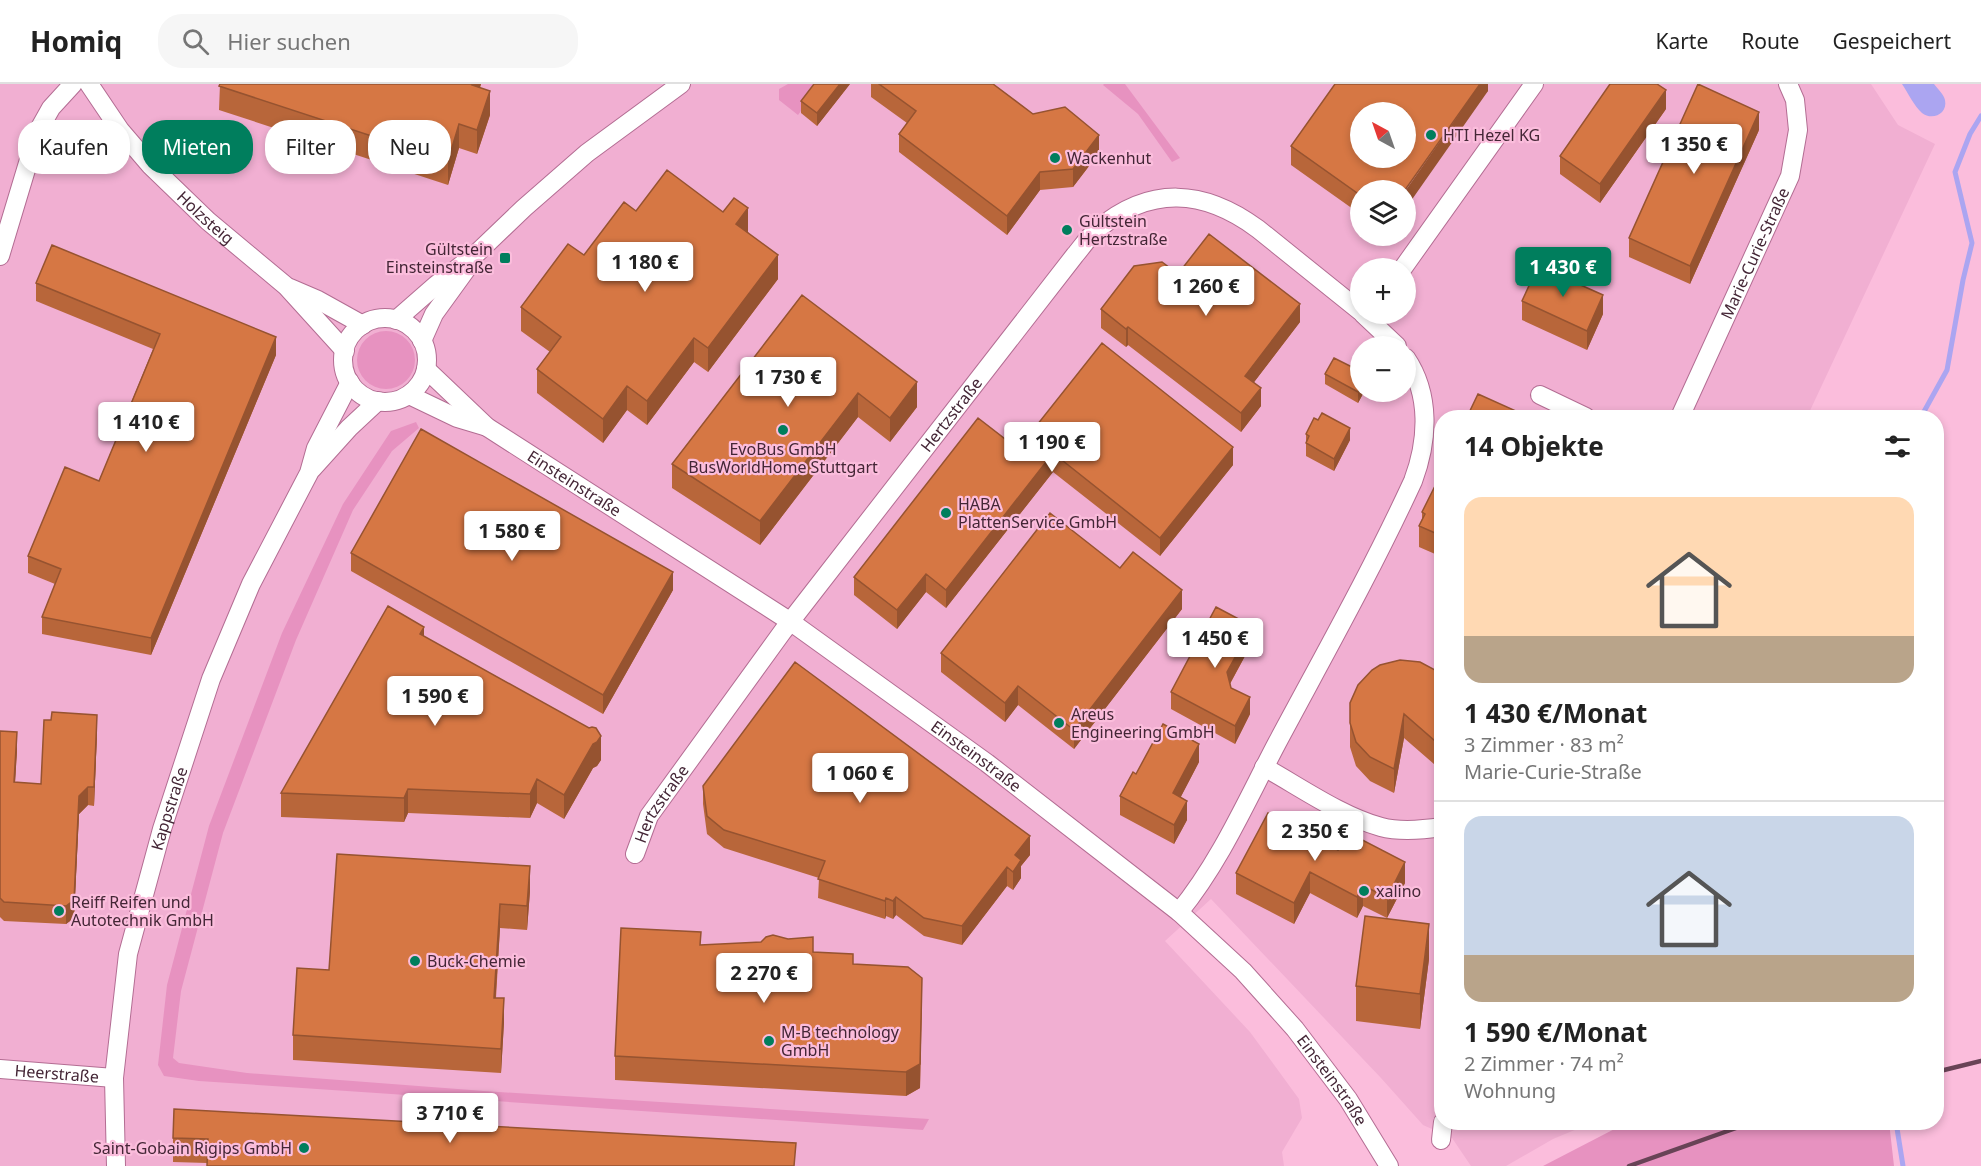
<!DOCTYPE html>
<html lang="de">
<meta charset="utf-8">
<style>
:root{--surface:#fff;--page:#f6f6f6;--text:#222;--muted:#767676;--line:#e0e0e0;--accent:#007e5d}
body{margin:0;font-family:"Noto Sans",sans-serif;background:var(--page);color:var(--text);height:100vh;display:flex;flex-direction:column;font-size:22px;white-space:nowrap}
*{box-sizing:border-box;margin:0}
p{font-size:20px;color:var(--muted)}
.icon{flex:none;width:33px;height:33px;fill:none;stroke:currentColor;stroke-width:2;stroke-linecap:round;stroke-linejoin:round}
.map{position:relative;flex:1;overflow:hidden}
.sheet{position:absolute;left:1434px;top:326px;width:510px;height:720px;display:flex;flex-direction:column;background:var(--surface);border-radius:24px;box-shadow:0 3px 9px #0003}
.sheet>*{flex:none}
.banner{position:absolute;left:18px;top:36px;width:570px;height:54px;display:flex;gap:12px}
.needle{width:39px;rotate:320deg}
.tools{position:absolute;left:1350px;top:18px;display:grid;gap:12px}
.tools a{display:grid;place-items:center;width:66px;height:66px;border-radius:50%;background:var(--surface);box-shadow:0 3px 9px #0003;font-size:30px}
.price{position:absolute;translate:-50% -51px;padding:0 14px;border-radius:6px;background:#fff;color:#222;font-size:20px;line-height:39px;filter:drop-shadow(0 2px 3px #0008)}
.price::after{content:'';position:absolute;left:50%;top:36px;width:18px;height:14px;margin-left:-9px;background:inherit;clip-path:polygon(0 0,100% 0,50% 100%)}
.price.active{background:var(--accent);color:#fff}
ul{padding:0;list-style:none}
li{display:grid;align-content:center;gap:12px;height:318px;padding:0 30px}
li+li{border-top:2px solid var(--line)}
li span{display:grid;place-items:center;height:186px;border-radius:18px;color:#555}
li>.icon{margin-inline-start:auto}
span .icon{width:108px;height:108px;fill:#fffc;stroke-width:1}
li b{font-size:26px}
h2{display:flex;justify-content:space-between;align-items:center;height:72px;padding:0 30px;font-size:26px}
.chip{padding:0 21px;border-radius:24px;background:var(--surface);box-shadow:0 3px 9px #0003;font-size:21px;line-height:54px}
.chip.active{background:var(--accent);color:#fff}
header{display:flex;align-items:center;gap:36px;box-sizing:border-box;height:84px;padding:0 30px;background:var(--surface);border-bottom:2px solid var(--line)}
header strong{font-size:28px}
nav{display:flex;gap:33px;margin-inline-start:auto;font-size:21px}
.search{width:420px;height:54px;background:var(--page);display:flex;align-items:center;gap:15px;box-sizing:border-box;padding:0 21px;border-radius:24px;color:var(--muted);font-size:22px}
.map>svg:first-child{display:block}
.built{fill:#f1afd2;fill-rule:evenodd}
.green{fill:#e792c0}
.water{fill:#aba5f1}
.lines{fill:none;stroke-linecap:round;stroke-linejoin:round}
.stream{stroke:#aba5f1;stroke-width:5}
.minor-casing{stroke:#b36d93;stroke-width:20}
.minor{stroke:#fff;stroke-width:18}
.rail{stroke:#684356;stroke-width:4.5}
.wall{fill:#b8663a}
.shaded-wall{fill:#965330}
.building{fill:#d67744;stroke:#965330;stroke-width:1.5;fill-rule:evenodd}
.poi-dot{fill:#007e5d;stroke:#fbbddc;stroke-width:2}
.labels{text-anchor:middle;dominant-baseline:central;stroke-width:4.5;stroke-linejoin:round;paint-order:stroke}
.poi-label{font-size:16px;fill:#442636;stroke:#fbbddc;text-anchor:start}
.street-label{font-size:16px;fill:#442636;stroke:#fbbddc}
</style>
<header>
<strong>Homiq</strong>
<div class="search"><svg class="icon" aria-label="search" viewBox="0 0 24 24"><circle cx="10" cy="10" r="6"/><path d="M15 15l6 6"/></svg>Hier suchen</div>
<nav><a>Karte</a><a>Route</a><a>Gespeichert</a></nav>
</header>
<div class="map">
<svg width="1981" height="1082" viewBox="0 0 1981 1082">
<rect width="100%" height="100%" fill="#fbbddc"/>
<path class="built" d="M 0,0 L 1871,0 L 1898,41 L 1935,60 L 1807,333 L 1442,333 L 1442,1038 L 1594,1038 L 1553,1055 L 1506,1082 L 1471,1082 L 1452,1054 L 1423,1041 L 1381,994 L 1211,815 L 1165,857 L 1250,948 L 1299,1015 L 1302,1034 L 1282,1068 L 1284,1082 L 0,1082 ZM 1360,28 L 1406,28 L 1406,74 L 1360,74 ZM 1360,106 L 1406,106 L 1406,152 L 1360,152 ZM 1360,184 L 1406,184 L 1406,230 L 1360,230 ZM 1360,262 L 1406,262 L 1406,308 L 1360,308 Z"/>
<path class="green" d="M 788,0 L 821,0 L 798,31 L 779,16 L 779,5 Z
M 1104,0 L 1125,0 L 1180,74 L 1172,78 L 1138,30 L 1103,1 Z
M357 276a29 29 0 1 1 58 0a29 29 0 1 1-58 0Z
M 416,338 L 419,344 L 392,367 L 353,426 L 296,556 L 223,749 L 181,907 L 173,974 L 179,979 L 247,989 L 484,1007 L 929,1035 L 923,1046 L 199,997 L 164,992 L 158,981 L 167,901 L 209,742 L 282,549 L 343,420 L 391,347 Z
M 1628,1038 L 1889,1038 L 1894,1082 L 1543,1082 Z"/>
<path class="water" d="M 1902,0 L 1934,0 C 1938,5 1944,11 1945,16 C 1948,30 1932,37 1922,29 C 1914,22 1908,9 1902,0 Z"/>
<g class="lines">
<path class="stream" d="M 1921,333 L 1947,286 L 1963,196 L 1972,159 L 1955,88 L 1970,50 L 1981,32
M 1896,1038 L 1903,1082"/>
<g class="minor-casing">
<g id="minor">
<path id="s1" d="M 89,0 L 120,46 L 150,81 L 208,137 L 286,202 L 345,267"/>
<path d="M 0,172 L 37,49 L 51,24 L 73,0"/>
<path d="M 1403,184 L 1534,0"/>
<path d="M 290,204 L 318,216 L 363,241"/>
<path d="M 1363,230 L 1397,262"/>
<circle cx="385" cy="276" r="42"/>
<path d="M 396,236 L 436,201 L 477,169 L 524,124 L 587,69 L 681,0"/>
<path d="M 422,257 L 434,230 L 468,183"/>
<path id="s2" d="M 426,285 L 487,343 L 791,538 L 987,679 L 1179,828 L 1243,887 L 1295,945 L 1348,1015 L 1389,1082"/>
<path d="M 409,311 L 457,334 L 487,343"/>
<path d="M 1540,311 L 1586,333"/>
<path id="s3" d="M 1680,333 L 1790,92 L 1798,46 L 1795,16 L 1788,0"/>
<path d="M 312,385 L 349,344 L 378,317"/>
<path d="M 1264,683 C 1300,703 1341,732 1381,743 C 1400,748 1422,746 1442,743"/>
<path id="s4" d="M 635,770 L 649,732 L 783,547 L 1075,171 C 1082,163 1088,153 1097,146 C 1150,101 1204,105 1258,145 L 1360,227"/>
<path d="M 1179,828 C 1220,778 1247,716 1277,659 C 1323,573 1372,486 1413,397 C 1428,357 1431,311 1406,274"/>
<path id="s5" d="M 0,985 L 114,994"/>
<path d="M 1441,1056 L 1443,1038"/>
<path id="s6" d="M 116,1082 L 114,994 L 128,870 L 162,745 L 211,595 L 251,500 L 309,389 L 316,364 L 350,298"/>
</g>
</g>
<use href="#minor" class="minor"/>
<path class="rail" d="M 1936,988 L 1981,977
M 1629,1082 L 1753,1038"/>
</g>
<path class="wall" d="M 220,0 L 481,0 L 480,4 L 490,31 L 477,70 L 459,64 L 448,101 L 219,26 Z
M 850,0 L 817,42 L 801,29 L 801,17 Z
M 871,0 L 993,0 L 1033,30 L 1099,69 L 1073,103 L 1040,106 L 1007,151 L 899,68 L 899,50 L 907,39 L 871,13 Z
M 1488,0 L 1488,7 L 1360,106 L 1360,130 L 1291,81 L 1291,62 Z
M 1666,25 L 1600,119 L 1560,90 L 1560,72 Z
M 1759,46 L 1690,200 L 1629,173 L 1629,154 Z
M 636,127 L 748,148 L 778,195 L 708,288 L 694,278 L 647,341 L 627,326 L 603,359 L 537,309 L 537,285 L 550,268 L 521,247 L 521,223 Z
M 1178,190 L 1300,238 L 1254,298 L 1261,322 L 1241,348 L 1128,261 L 1126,263 L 1101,244 L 1101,225 Z
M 36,199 L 276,271 L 151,571 L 42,550 L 42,533 L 55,500 L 28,489 L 28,472 L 99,397 L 153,265 L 36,217 Z
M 802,211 L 917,323 L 890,358 L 858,333 L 760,461 L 672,404 L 672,380 Z
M 1522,217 L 1603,230 L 1587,266 L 1522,236 Z
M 1325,290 L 1360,308 L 1364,308 L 1358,319 L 1325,300 Z
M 1306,350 L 1350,356 L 1334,387 L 1306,372 Z
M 1018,365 L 1233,381 L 1160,472 L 1053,388 L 946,524 L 926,508 L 897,545 L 854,511 L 854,493 Z
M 1442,393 L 1442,473 L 1419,463 L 1419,442 L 1422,435 L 1422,428 L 1436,406 Z
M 351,469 L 673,506 L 603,630 L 351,487 Z
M 1120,484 L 1182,525 L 1074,665 L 1018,621 L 1005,638 L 941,588 L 941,569 Z
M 424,552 L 601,676 L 597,682 L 593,684 L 564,735 L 537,719 L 530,734 L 408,729 L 404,738 L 281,733 L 281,709 Z
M 1252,559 L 1230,600 L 1231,604 L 1250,630 L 1235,660 L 1171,625 L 1171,608 Z
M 1442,592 L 1442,687 L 1404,654 L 1394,709 L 1370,697 L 1356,682 L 1350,663 L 1350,619 Z
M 0,647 L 17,666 L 15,698 L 41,700 L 97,649 L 94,722 L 88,721 L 79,730 L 74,834 L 66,840 L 4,837 L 0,833 Z
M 1199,678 L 1180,714 L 1187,736 L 1174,760 L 1120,731 L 1120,712 L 1136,690 Z
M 703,702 L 1030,771 L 1021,782 L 1021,794 L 1013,806 L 1007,802 L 962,861 L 924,852 L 896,831 L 893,835 L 886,832 L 885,835 L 818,814 L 819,794 L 724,764 L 707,750 L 703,720 Z
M 1338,766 L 1405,799 L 1387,834 L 1363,822 L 1357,834 L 1310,809 L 1294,840 L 1236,810 L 1236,789 Z
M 530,807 L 527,846 L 500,844 L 496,914 L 504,938 L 501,989 L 293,976 L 293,951 L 329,886 Z
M 701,861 L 813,868 L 853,880 L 922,918 L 920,1004 L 906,1012 L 615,996 L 615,972 Z
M 1429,875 L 1420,945 L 1356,937 L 1356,902 Z
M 173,1054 L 796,1059 L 207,1079 L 173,1078 Z"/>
<path class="shaded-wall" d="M 473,0 L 481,0 L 472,25 Z
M 840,0 L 850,0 L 817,42 L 817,29 Z
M 1480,0 L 1488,0 L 1488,7 L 1406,124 L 1406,106 Z
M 1666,6 L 1666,25 L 1600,119 L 1600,100 Z
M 490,7 L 490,31 L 477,70 L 477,46 Z
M 1759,28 L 1759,46 L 1690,200 L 1690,182 Z
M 459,40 L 459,64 L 448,101 L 448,77 Z
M 1099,51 L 1099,69 L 1073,103 L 1073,85 Z
M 1040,88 L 1040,106 L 1007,151 L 1007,132 Z
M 748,124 L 748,148 L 736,165 L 736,140 Z
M 778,171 L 778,195 L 708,288 L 708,264 Z
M 1603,211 L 1603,230 L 1587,266 L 1587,247 Z
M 1300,220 L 1300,238 L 1245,310 L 1245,292 Z
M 1128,243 L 1128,261 L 1126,263 L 1126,245 Z
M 276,253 L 276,271 L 151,571 L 151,554 Z
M 694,254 L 694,278 L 647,341 L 647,317 Z
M 917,298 L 917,323 L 890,358 L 890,334 Z
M 627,302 L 627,326 L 603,359 L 603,335 Z
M 1261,304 L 1261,322 L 1241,348 L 1241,329 Z
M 1360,305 L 1360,308 L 1364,308 L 1358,319 L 1358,308 Z
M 858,309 L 858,333 L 760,461 L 760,437 Z
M 1350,344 L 1350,356 L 1334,387 L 1334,375 Z
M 1233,363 L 1233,381 L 1160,472 L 1160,454 Z
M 1053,369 L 1053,388 L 946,524 L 946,506 Z
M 673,488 L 673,506 L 603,630 L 603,611 Z
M 926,490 L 926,508 L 897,545 L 897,526 Z
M 1182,506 L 1182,525 L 1074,665 L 1074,646 Z
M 1252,542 L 1252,559 L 1227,605 L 1227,588 Z
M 424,543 L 424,567 L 420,550 Z
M 1018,602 L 1018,621 L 1005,638 L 1005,619 Z
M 1250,613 L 1250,630 L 1235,660 L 1235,642 Z
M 1404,630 L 1404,654 L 1394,709 L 1394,685 Z
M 97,631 L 97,649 L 94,722 L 94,703 Z
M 17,648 L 17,666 L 14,716 L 14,698 Z
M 601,652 L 601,676 L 597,682 L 593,684 L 564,735 L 564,711 L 593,660 Z
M 1199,660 L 1199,678 L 1173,728 L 1173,709 Z
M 537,695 L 537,719 L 530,734 L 530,710 Z
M 88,703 L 88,721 L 79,730 L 74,834 L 66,840 L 66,822 L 79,712 Z
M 408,705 L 408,729 L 404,738 L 404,714 Z
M 1187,717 L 1187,736 L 1174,760 L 1174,741 Z
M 1030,752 L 1030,771 L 1021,782 L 1021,794 L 1013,806 L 1013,788 L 1015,771 Z
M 1405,778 L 1405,799 L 1387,834 L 1387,814 Z
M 530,782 L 530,807 L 527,846 L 527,822 Z
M 1007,783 L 1007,802 L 962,861 L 962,842 Z
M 1310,788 L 1310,809 L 1294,840 L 1294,819 Z
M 1363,801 L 1363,822 L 1357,834 L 1357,813 Z
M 896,813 L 896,831 L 893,835 L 893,817 Z
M 886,814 L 886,832 L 885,835 L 885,817 Z
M 500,820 L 500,844 L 494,938 L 494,914 Z
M 1429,840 L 1429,875 L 1420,945 L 1420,910 Z
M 922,894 L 920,1004 L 906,1012 L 906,988 Z
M 504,914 L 504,938 L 501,989 L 501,965 Z"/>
<path class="building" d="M 220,0 L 473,0 L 472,1 L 490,7 L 477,46 L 459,40 L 448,77 L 219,2 Z
M 814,0 L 840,0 L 817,29 L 801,17 Z
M 879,0 L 993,0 L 1033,30 L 1065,23 L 1099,51 L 1073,85 L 1040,88 L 1007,132 L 899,50 L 916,27 Z
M 1335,0 L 1480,0 L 1405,106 L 1360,106 L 1360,111 L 1291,62 ZM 1360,28 L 1406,28 L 1406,74 L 1360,74 Z
M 1610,0 L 1657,0 L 1666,6 L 1600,100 L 1560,72 Z
M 1698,0 L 1759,28 L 1690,182 L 1629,154 Z
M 667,86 L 723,128 L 734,114 L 748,124 L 736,140 L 778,171 L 708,264 L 694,254 L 647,317 L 627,302 L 603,335 L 537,285 L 561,253 L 521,223 L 568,160 L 584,171 L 624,118 L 636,127 Z
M 1209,150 L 1300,220 L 1245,292 L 1261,304 L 1241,329 L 1128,243 L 1126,245 L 1101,225 L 1134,182 L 1162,178 L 1178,190 Z
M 52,161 L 276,253 L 151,554 L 42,533 L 61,485 L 28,472 L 65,383 L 99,397 L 160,250 L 36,199 Z
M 1538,182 L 1603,211 L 1587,247 L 1522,217 Z
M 802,211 L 917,298 L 890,334 L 858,309 L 760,437 L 672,380 Z
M 1102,259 L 1233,363 L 1160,454 L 1053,369 L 946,506 L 926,490 L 897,526 L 854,493 L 978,334 L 1018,365 Z
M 1334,274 L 1360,287 L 1360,305 L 1358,308 L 1325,290 Z
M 1478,310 L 1516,327 L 1513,333 L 1467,333 Z
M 1322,329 L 1350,344 L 1334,375 L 1306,359 L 1309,352 L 1306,350 L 1314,334 L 1318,336 Z
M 1460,330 L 1467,333 L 1458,333 Z
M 421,345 L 673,488 L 603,611 L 351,469 Z
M 1442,393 L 1442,452 L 1419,442 L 1425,430 L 1422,428 L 1434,404 L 1436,406 Z
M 1050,429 L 1120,484 L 1133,468 L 1182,506 L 1074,646 L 1018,602 L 1005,619 L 941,569 Z
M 388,522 L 424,543 L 420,550 L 589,644 L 592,643 L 596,644 L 601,652 L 597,658 L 593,660 L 564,711 L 537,695 L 530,710 L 408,705 L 404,714 L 281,709 Z
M 1216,523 L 1252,542 L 1227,588 L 1231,604 L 1250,613 L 1235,642 L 1171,608 Z
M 1400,576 L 1420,578 L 1437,587 L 1442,592 L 1442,663 L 1404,630 L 1394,685 L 1370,673 L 1356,658 L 1350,639 L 1350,619 L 1358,601 L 1372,586 L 1380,581 Z
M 795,578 L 1030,752 L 1015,771 L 1021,776 L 1013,788 L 1007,783 L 962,842 L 924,834 L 896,813 L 893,817 L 886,814 L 885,817 L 818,795 L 825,777 L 724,746 L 707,732 L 703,702 Z
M 52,628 L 97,631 L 94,703 L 88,703 L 79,712 L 74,816 L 66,822 L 4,818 L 0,814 L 0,647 L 17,648 L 14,698 L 41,700 L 44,636 L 51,636 Z
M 1163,640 L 1199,660 L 1173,709 L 1187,717 L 1174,741 L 1120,712 L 1133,688 L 1136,690 Z
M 1268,729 L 1338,766 L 1347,748 L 1405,778 L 1387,814 L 1363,801 L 1357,813 L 1310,788 L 1294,819 L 1236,789 Z
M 337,770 L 530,782 L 527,822 L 500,820 L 494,914 L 504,914 L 501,965 L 293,951 L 297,884 L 329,886 Z
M 1365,832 L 1429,840 L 1420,910 L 1356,902 Z
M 621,844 L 701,848 L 700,861 L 761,858 L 766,853 L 773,851 L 788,855 L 813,853 L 813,868 L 853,870 L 853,880 L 908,883 L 922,894 L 920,980 L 906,988 L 615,972 Z
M 174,1025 L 796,1059 L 794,1082 L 207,1082 L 208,1055 L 173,1054 Z"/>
<g class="poi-dot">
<circle cx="1431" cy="51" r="6"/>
<circle cx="1055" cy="74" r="6"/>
<circle cx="1067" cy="146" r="6"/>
<rect x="499" y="168" width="12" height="12" rx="3"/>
<circle cx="783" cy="346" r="6"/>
<circle cx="946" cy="429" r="6"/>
<circle cx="1059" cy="639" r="6"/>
<circle cx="1364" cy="807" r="6"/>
<circle cx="59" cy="827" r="6"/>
<circle cx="415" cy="877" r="6"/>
<circle cx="769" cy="957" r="6"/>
<circle cx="304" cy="1064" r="6"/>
</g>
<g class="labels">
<g class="poi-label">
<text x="1443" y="51">HTI Hezel KG</text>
<text x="1067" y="74">Wackenhut</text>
<text x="1079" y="137">Gültstein<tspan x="1079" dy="18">Hertzstraße</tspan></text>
<text x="493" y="165" text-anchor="end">Gültstein<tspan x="493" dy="18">Einsteinstraße</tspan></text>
<text x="783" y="365" text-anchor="middle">EvoBus GmbH<tspan x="783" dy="18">BusWorldHome Stuttgart</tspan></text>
<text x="958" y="420">HABA<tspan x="958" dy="18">PlattenService GmbH</tspan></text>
<text x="1071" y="630">Areus<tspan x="1071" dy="18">Engineering GmbH</tspan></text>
<text x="1376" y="807">xalino</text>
<text x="71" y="818">Reiff Reifen und<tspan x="71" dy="18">Autotechnik GmbH</tspan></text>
<text x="427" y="877">Buck-Chemie</text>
<text x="781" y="948">M-B technology<tspan x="781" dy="18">GmbH</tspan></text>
<text x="292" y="1064" text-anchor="end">Saint-Gobain Rigips GmbH</text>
</g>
<g class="street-label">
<text stroke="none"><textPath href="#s1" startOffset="178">Holzsteig</textPath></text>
<text stroke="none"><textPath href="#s3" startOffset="180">Marie-Curie-Straße</textPath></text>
<text stroke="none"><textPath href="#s4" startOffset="543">Hertzstraße</textPath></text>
<text stroke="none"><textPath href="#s2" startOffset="188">Einsteinstraße</textPath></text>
<text stroke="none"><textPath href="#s2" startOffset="674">Einsteinstraße</textPath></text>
<text stroke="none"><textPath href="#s4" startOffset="57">Hertzstraße</textPath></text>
<text stroke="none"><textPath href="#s6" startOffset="364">Kappstraße</textPath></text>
<text stroke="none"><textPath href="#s5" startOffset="57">Heerstraße</textPath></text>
<text stroke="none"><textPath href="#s2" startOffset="1158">Einsteinstraße</textPath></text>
</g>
</g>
</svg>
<div class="tools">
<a><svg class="needle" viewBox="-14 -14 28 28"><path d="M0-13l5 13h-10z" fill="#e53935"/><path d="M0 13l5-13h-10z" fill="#767676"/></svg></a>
<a><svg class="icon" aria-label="layers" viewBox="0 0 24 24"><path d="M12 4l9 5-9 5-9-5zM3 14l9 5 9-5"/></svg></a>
<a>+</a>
<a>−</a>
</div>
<b class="price" style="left:1694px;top:91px">1 350 €</b>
<b class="price" style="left:645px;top:209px">1 180 €</b>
<b class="price active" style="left:1563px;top:214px">1 430 €</b>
<b class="price" style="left:1206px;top:233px">1 260 €</b>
<b class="price" style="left:788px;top:324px">1 730 €</b>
<b class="price" style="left:146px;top:369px">1 410 €</b>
<b class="price" style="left:1052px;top:389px">1 190 €</b>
<b class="price" style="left:512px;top:478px">1 580 €</b>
<b class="price" style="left:1215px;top:585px">1 450 €</b>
<b class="price" style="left:435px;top:643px">1 590 €</b>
<b class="price" style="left:860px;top:720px">1 060 €</b>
<b class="price" style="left:1315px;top:778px">2 350 €</b>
<b class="price" style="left:764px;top:920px">2 270 €</b>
<b class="price" style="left:450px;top:1060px">3 710 €</b>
<div class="banner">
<a class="chip">Kaufen</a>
<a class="chip active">Mieten</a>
<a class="chip">Filter</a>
<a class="chip">Neu</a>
</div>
<section class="sheet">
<h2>14 Objekte<svg class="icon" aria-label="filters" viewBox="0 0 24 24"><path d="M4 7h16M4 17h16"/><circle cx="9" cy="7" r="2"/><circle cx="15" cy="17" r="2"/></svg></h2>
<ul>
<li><span style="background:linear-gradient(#ffd9b3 75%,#b9a48a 0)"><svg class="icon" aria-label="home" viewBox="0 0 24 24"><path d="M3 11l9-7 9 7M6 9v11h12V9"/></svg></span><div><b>1 430 €/Monat</b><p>3 Zimmer · 83 m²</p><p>Marie-Curie-Straße</p></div></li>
<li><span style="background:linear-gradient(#c9d6e8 75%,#b9a48a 0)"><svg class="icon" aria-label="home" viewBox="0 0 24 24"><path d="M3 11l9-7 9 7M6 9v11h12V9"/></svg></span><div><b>1 590 €/Monat</b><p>2 Zimmer · 74 m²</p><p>Wohnung</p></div></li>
</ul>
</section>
</div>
